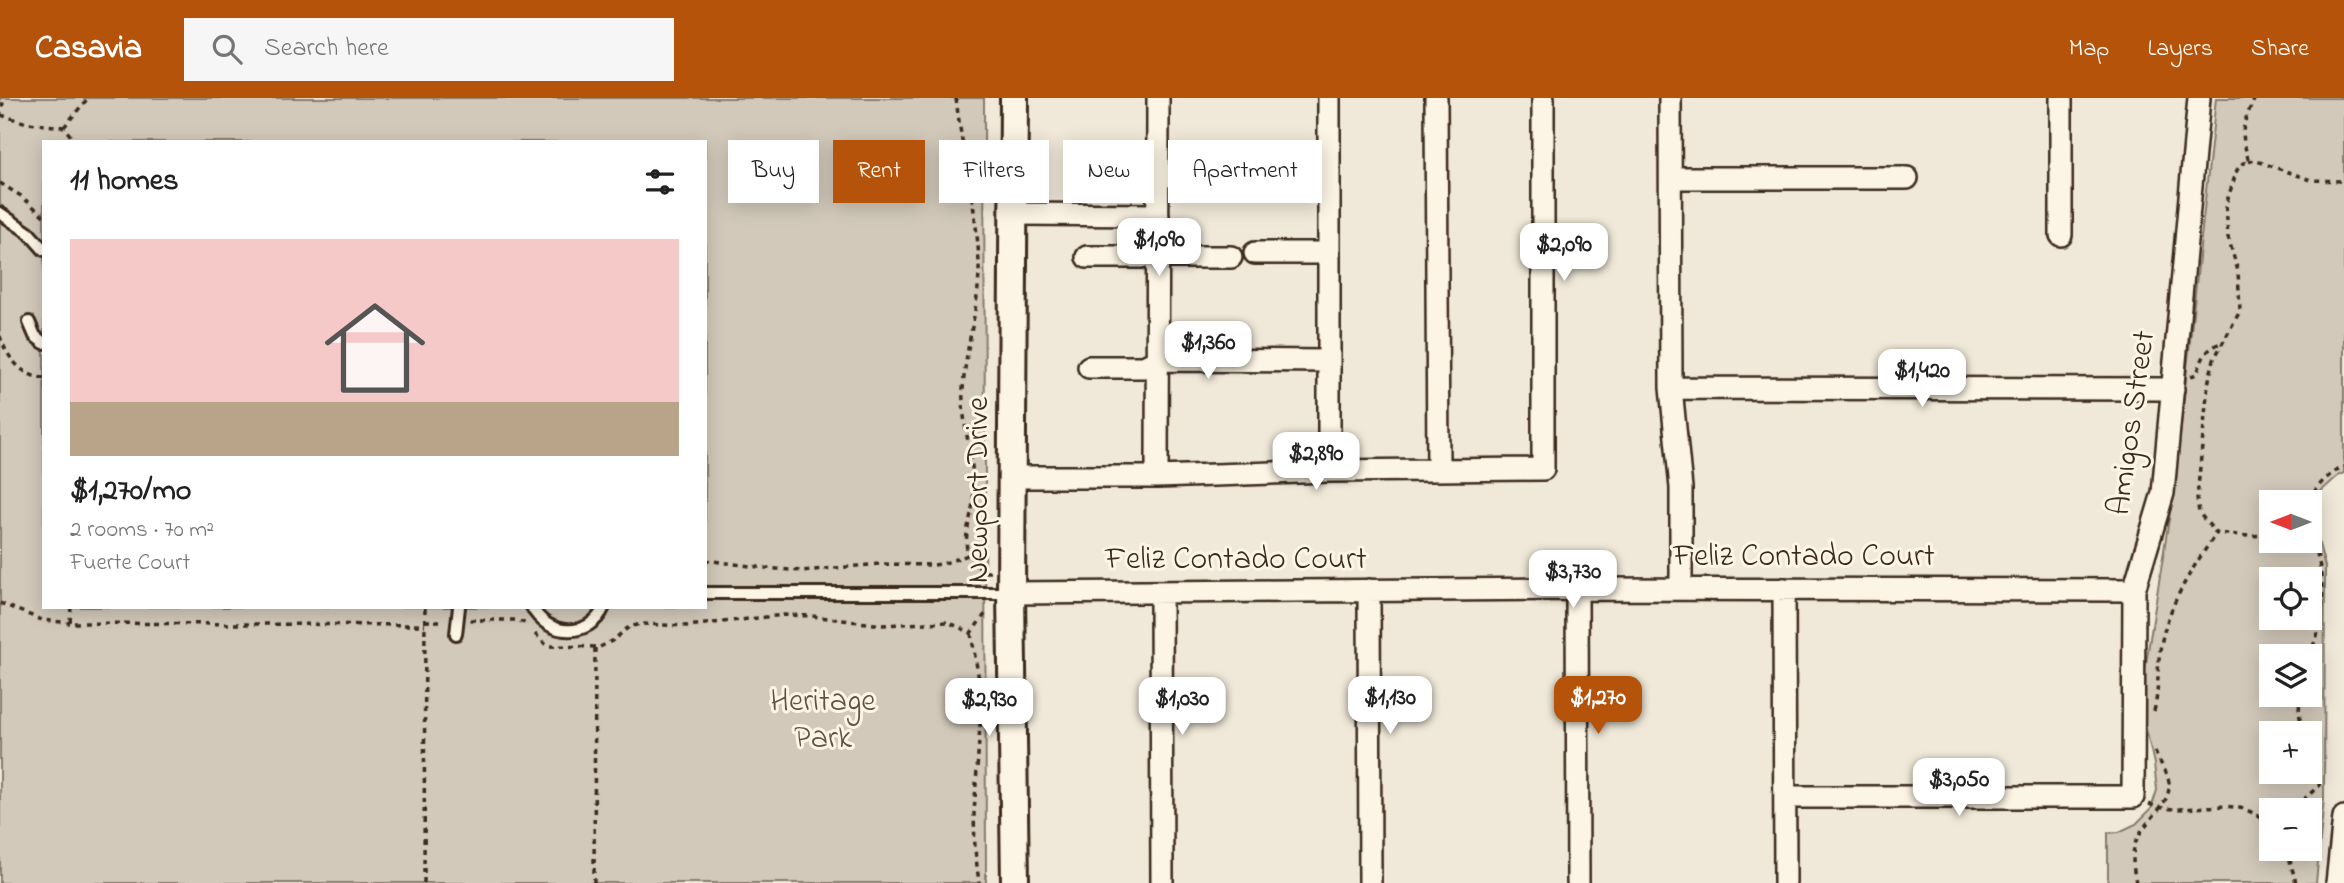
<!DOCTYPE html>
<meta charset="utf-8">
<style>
:root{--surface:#fff;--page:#f6f6f6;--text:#222;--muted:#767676;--line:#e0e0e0;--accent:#b45309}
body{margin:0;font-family:"Indie Flower",sans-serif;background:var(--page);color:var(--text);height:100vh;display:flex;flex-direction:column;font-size:26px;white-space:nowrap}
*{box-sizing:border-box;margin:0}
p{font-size:23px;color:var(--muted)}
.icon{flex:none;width:38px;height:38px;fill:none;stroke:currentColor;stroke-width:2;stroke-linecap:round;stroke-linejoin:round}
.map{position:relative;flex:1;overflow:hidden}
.drawer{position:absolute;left:42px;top:42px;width:665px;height:469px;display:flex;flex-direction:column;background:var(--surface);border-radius:0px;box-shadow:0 4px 18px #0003}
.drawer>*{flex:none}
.top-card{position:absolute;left:728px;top:42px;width:665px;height:63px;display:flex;gap:14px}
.needle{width:46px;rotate:270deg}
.buttons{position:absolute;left:2259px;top:392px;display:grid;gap:14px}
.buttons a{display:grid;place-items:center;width:63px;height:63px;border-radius:0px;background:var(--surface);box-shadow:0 4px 18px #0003;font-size:35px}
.price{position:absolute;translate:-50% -60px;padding:0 16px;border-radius:14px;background:#fff;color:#222;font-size:23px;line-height:46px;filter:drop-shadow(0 2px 4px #0008)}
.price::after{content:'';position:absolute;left:50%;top:42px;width:21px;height:16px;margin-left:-10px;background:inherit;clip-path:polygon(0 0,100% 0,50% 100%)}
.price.active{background:var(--accent);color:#fff}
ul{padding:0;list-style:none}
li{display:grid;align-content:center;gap:14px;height:371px;padding:0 28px}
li+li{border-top:2px solid var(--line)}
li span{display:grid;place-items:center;height:217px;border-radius:0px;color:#555}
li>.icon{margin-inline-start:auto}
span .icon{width:126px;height:126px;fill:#fffc;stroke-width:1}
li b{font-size:30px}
h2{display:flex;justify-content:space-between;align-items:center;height:84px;padding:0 28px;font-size:30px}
.pill{padding:0 24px;border-radius:0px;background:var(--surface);box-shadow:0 4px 18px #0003;font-size:24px;line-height:63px}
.pill.active{background:var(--accent);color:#fff}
header{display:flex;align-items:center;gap:42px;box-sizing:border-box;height:98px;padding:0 35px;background:var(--accent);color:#fff}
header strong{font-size:33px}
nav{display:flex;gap:38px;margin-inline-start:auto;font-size:24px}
.search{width:490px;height:63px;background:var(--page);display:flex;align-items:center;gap:18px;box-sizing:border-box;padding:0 24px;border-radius:0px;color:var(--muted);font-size:26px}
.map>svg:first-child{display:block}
.green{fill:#d2c9ba;stroke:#867a6c;stroke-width:2;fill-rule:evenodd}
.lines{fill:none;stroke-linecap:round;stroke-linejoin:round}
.service-casing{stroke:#3b2a1e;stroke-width:16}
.minor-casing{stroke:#3b2a1e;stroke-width:26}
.tertiary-casing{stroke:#3b2a1e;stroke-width:32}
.path{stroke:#3b2a1e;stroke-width:3.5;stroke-dasharray:5 5;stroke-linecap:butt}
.service{stroke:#fcf5e5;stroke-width:10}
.minor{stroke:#fcf5e5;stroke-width:21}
.tertiary{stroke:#fcf5e5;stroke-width:26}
.labels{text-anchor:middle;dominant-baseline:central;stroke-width:6;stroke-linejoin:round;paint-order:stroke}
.street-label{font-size:32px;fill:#3b2a1e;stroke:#fcf5e5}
.park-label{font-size:32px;fill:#615245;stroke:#fcf5e5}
</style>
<header>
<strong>Casavia</strong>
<div class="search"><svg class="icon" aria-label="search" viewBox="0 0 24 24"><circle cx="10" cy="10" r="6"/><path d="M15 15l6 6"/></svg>Search here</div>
<nav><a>Map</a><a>Layers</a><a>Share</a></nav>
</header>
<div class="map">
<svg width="2344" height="785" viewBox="0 0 2344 785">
<rect width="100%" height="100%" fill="#f0e9d9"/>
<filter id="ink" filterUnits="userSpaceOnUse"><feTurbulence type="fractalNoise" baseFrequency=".0143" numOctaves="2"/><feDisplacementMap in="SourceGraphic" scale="14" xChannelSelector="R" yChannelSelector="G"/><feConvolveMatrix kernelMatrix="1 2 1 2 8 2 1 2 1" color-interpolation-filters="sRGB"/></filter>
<g filter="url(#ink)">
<path class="green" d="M 0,0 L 984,0 L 986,785 L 0,785 ZM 44,44 L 705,44 L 705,509 L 44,509 Z
M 2216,0 L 2344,0 L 2344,375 L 2339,377 L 2320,394 L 2313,423 L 2325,469 L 2324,700 L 2316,785 L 2108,785 L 2108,735 L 2119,734 L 2136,726 L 2151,711 L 2157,692 L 2154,666 L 2145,626 L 2145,572 L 2175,383 ZM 2272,404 L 2310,404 L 2310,443 L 2272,443 ZM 2272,481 L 2310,481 L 2310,520 L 2272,520 ZM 2272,558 L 2310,558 L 2310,597 L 2272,597 ZM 2272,635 L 2310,635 L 2310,674 L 2272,674 ZM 2272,712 L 2310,712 L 2310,751 L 2272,751 Z"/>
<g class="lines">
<g class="service-casing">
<path id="service" d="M 0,115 L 29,135 L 44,152
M 29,224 L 35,238 L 44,245
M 705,495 L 1010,495
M 532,509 C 547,539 590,541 604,509
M 456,536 L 459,509"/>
</g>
<g class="minor-casing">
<path id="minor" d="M 1329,0 L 1329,373
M 1436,0 L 1438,372
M 1670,0 L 1671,290 L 1681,390 L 1681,491
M 2061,0 L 2061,137
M 1257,74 L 1329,74
M 1086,77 L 1230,78
M 1671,80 L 1907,80
M 1014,116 L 1158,117
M 1255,155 L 1329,155
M 1087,159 L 1231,159
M 1089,269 L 1144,269 L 1158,262 L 1329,263
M 1671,290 L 2173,291
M 1012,379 L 1157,379 L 1329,373 L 1543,371 L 1543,0
M 1157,379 L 1158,0
M 1577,491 L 1578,785
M 1784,491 L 1785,785
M 1369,492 L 1370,785
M 1161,494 L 1162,785
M 1011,495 L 1577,491 L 2134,492
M 1785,699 L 2133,699 L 2134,492 L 2163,395 L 2199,0
M 2337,785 L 2344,719"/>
</g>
<g class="tertiary-casing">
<path id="tertiary" d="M 1014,0 L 1011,495 L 1015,785"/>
</g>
<path class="path" d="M 956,0 C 962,55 977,109 979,165 C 980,208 965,249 963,292 C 961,329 977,367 973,404 C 971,422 963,438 968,457
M 2255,0 C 2241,29 2240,32 2249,64 L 2243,65 L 2237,72 L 2226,106 L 2228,139 L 2238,173 L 2240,213 L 2214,261 L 2208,286 L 2197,400 L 2199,415 L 2216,435 L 2249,438 L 2272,437
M 1,17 L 27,25 L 64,29 L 75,44
M 0,19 L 4,0
M 64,29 L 88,0
M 2249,64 L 2254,62 L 2311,82 L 2344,83
M 0,85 L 21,98 L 44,118
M 0,238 C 6,258 22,279 44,280
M 2191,278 L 2197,276 C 2202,261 2205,251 2221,245
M 2309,404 C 2315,389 2329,375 2344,369
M 705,462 L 765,470 L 802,473 L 880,466 L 933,467 L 942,466 L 968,457 L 984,474 L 990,474
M 0,505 L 42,522 L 70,525
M 71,509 L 70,525 L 425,527
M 470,522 L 515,522 L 525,525
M 425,523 L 445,523
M 971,535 L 982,599 L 974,715 L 975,751 L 979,785
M 535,536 L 547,548 L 600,549 L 612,543 L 629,529 L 641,526 L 687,528 L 784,517 L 812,518 L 882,527 L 948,524 L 971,535 L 986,515
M 2309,558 C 2313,548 2318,537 2320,526 C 2325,502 2322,459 2310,438
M 2300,597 L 2299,614 L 2303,635
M 2154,613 C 2160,590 2156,566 2162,542 C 2170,504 2194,467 2216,436
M 2149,706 C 2189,723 2239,687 2272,732
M 2300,712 L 2306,699 L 2319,688 L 2320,682 L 2310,656
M 2291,751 L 2289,759 L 2296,785
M 424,785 L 425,509
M 594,785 L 595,549
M 2136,785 C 2133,769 2130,752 2139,737 C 2148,720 2175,703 2168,680 C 2165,670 2157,661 2154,651"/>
<use href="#service" class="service"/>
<use href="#minor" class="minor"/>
<use href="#tertiary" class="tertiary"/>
</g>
</g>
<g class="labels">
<g class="street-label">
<text transform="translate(2133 325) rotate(-82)">Amigos Street</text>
<text transform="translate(979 392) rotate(-90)">Newport Drive</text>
<text x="1804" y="459">Feliz Contado Court</text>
<text x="1236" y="462">Feliz Contado Court</text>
</g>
<g class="park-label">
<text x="823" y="604">Heritage<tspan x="823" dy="37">Park</tspan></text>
</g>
</g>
</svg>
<div class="buttons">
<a><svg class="needle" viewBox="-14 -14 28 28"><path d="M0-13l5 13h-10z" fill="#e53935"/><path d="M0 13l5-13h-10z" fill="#767676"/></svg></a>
<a><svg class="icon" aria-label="locate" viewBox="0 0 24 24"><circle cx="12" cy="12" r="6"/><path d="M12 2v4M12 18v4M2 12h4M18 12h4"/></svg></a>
<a><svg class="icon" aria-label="layers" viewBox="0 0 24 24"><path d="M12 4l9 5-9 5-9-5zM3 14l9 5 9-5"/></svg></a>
<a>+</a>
<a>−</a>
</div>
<b class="price" style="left:1159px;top:180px">$1,090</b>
<b class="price" style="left:1564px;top:185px">$2,090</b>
<b class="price" style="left:1208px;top:283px">$1,360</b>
<b class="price" style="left:1922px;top:311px">$1,420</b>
<b class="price" style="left:1316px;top:394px">$2,890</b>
<b class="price" style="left:1573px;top:512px">$3,730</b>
<b class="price" style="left:1390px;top:638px">$1,130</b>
<b class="price active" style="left:1598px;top:638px">$1,270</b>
<b class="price" style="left:1182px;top:639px">$1,030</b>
<b class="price" style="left:989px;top:640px">$2,930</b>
<b class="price" style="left:1959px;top:720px">$3,050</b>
<div class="top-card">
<a class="pill">Buy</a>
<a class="pill active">Rent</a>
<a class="pill">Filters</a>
<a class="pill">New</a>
<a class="pill">Apartment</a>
</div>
<section class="drawer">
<h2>11 homes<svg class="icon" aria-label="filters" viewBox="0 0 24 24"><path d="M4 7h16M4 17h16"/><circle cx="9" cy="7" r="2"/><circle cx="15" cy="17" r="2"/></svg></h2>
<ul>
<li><span style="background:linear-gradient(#f6c9c9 75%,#b9a48a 0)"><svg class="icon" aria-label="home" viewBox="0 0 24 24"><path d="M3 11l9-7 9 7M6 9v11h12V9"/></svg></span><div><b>$1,270/mo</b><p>2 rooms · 70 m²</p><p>Fuerte Court</p></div></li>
</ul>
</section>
</div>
